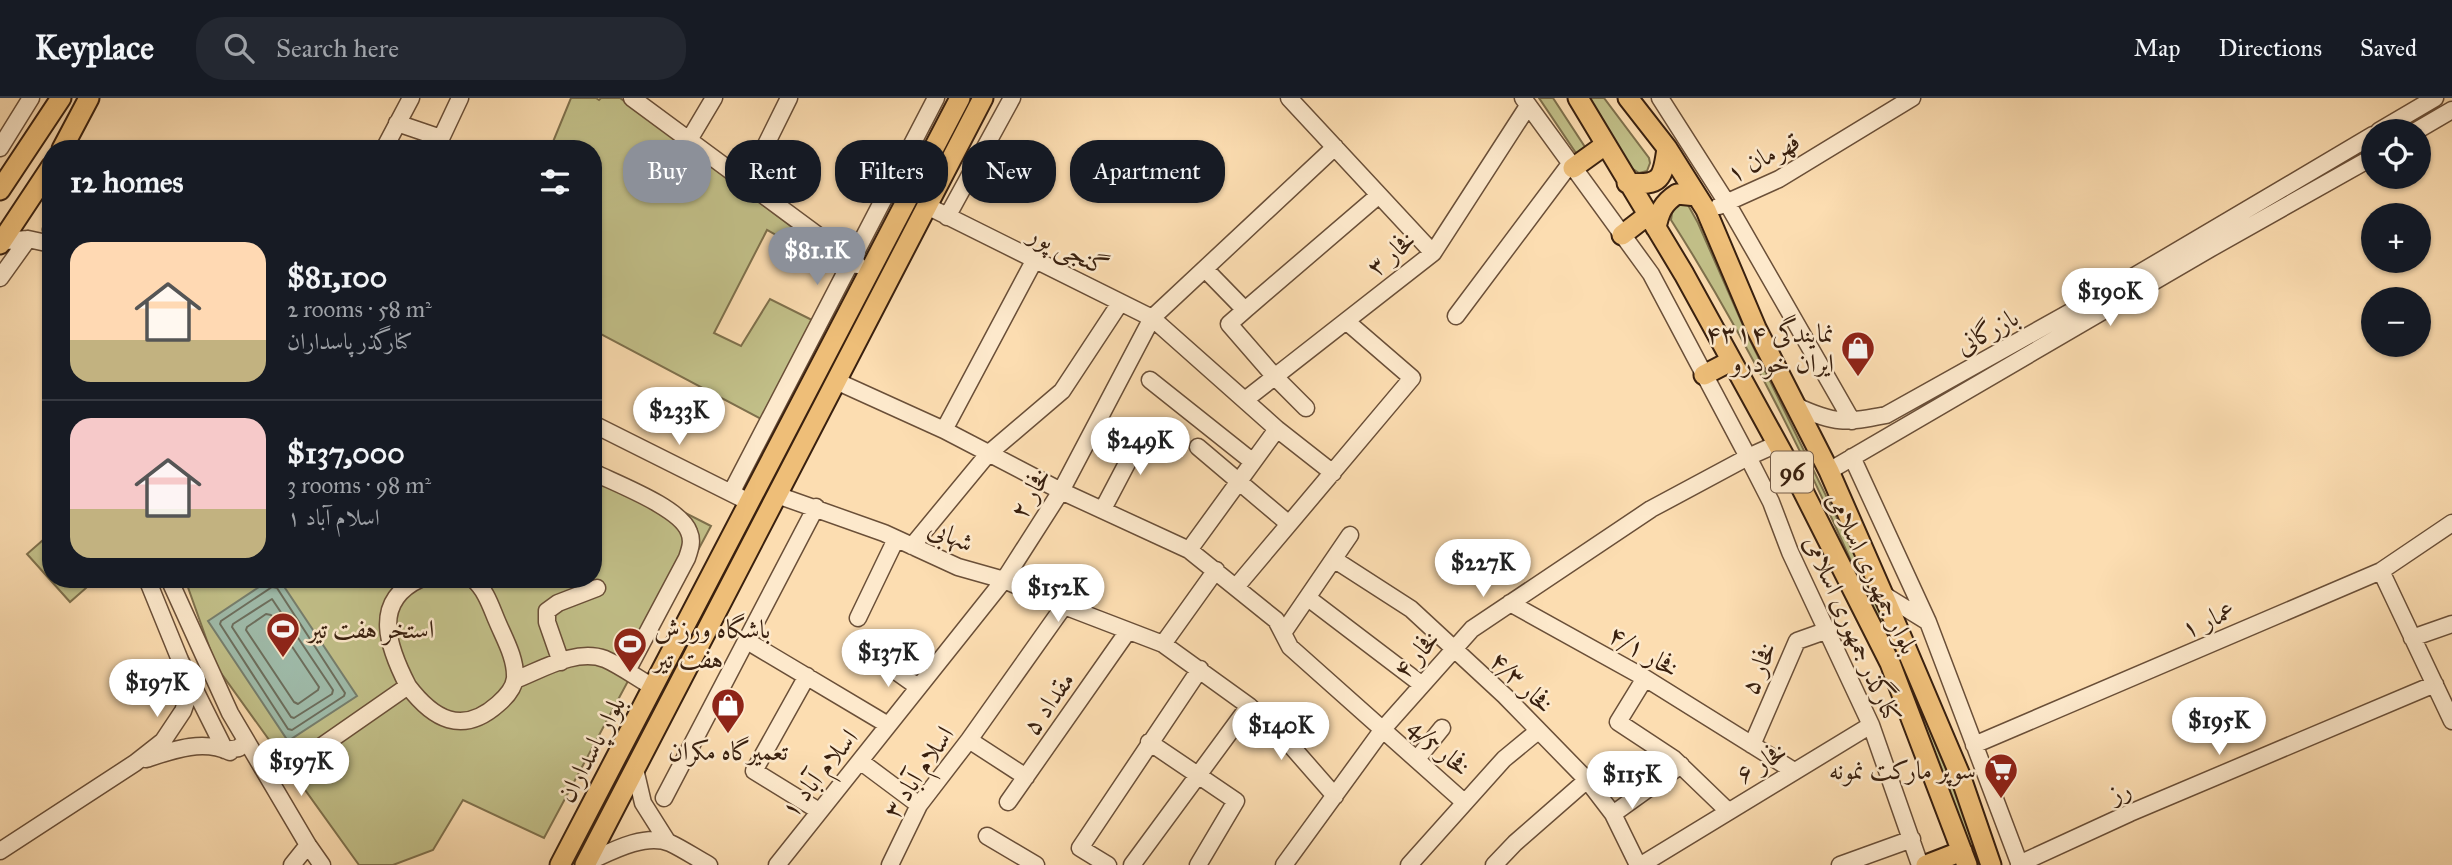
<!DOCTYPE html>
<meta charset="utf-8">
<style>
:root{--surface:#171b24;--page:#242831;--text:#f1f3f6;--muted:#9ea1a6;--line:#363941;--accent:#8c9099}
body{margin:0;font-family:"IM FELL Great Primer",Amiri,serif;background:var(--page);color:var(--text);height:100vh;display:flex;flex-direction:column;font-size:26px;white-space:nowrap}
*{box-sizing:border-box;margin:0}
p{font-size:23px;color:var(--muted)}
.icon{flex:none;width:38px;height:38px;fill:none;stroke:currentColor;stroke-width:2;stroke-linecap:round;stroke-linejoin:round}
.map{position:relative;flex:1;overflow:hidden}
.side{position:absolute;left:42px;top:42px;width:560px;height:448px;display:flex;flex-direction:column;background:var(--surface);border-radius:28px;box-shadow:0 2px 5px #0004}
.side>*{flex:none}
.banner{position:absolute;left:623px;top:42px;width:665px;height:63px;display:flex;gap:14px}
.fabs{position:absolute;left:2361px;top:21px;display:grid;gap:14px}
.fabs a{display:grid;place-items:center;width:70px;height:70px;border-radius:50%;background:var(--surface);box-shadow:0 2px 5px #0004;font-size:35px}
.price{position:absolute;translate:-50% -60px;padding:0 16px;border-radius:24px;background:#fff;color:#222;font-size:23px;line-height:46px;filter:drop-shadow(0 2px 4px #0008)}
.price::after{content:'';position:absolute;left:50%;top:42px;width:21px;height:16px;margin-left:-10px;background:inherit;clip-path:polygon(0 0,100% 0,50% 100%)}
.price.selected{background:var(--accent);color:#fff}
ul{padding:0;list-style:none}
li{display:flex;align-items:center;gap:21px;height:175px;padding:0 28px}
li+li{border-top:2px solid var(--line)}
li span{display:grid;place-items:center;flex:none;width:196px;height:140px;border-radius:21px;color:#555}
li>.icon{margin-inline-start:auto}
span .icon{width:84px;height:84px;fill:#fffc;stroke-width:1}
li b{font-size:30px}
h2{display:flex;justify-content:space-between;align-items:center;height:84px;padding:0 28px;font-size:30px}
.pill{padding:0 24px;border-radius:28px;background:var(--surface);box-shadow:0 2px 5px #0004;font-size:24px;line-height:63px}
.pill.selected{background:var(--accent);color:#fff}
header{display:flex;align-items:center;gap:42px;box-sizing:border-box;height:98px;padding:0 35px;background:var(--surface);border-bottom:2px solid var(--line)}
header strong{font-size:33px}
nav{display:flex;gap:38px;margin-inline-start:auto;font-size:24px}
.search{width:490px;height:63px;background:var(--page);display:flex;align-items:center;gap:18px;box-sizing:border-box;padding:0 24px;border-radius:28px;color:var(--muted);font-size:26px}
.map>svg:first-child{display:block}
.green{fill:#c2c089;stroke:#7e704c;stroke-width:2}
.water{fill:#9fbcab;stroke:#767e6d;stroke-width:2}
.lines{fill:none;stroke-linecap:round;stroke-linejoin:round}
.shore{stroke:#6c6e5d;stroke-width:2}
.minor-casing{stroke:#6a4f38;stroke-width:19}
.major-casing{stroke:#39200f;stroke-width:23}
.minor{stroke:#fde9cc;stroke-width:16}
.major{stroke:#eebe78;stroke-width:19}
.labels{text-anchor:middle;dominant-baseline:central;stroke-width:5;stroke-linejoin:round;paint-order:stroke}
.shield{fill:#fde9cc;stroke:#745c48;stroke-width:2}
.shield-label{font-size:24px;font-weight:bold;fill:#39200f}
.street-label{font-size:26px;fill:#39200f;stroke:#fde9cc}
.poi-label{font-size:26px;fill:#39200f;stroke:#fde9cc;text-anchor:end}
</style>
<header>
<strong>Keyplace</strong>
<div class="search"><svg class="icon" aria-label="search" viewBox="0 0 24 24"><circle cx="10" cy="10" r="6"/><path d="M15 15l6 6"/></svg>Search here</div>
<nav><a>Map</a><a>Directions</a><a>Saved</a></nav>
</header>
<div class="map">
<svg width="2452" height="767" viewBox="0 0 2452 767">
<rect width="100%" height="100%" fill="#fcddb1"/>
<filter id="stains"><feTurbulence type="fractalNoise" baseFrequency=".00286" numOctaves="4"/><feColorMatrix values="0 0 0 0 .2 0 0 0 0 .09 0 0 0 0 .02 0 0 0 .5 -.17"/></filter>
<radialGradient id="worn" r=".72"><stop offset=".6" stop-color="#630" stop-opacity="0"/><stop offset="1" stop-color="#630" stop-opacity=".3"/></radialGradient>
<path class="green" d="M 571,0 L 596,0 L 599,2 L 601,0 L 620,0 L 812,144 L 806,154 L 767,132 L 714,235 L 741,248 L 770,201 L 820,226 L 761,321 L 593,232 L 593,51 L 550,51 Z
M 1539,0 L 1553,0 L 1585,49 L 1576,55 Z
M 1589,0 L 1604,0 L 1649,60 L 1650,65 L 1647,73 L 1639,75 L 1630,69 Z
M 1681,104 L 1688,107 L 1698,125 L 1746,234 L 1875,498 L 1964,715 L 1983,767 L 1974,767 C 1890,545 1799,322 1671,122 L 1673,108 Z
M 593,368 L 711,428 L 544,740 L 463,702 L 433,752 L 393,767 L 359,767 L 216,568 L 185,481 L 593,481 Z
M 51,435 L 51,481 L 94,483 L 70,504 L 27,456 Z"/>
<path class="water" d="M 271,481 L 279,481 L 357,598 L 288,643 L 208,523 Z"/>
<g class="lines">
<path class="shore" d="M 272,489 L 277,490 L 345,595 L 344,598 L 292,632 L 288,631 L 220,526 L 221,523 Z
M 272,501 L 333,592 L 332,596 L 294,620 L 291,619 L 232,529 L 233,526 Z
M 266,516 L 271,517 L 319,589 L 318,592 L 298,606 L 294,604 L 246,532 L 247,529 Z"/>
<g class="minor-casing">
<path id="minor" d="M 632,0 L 858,167
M 1289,0 L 1433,155
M 1523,0 L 1651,176 L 1748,359 L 1771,404 L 1790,454 L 1871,627 L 1920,767
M 1660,0 L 1727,105 L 1852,323
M 397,25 L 441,40
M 2379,33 L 2435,0
M 2416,33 L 2452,12
M 689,42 L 714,0
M 0,50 L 31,0
M 384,51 L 411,0
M 436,51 L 460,0
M 747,85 L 789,0
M 927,108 L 1152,220 L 1277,331 L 1333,375
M 1719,108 L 1779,81 L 1912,0
M 947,119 L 1012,0
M 51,131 L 51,132
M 2,143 L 28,141 L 51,146
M 1205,171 L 1245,212 L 1379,97
M 0,180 L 28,141
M 1245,212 L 1229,226 L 1275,279 L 1306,310
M 1456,218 L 1570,66
M 1150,282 L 1253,364
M 836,283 L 944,332 L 1061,393 L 1189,452 L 1276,522 L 1290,549 L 1464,704
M 1245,302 L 1433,155 L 1528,8
M 1796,308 C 1835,326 1845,325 1886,317 L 2126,183 L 2373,37
M 593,326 L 741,400
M 944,332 L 1034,163
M 1198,349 L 1289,426
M 1852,359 L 1928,524
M 1829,373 L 2213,149 L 2373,59
M 593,374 C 617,386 681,410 689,434 C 693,443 690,451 687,460 L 627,573
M 731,395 L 936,0
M 777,397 L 884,435 L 958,469 L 1004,482 L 1064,508 L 1163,546 L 1249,608 L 1286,642 L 1335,698
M 1103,411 L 1145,331
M 912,448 L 988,356 L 1062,293 L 1120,205
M 1189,452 L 1277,331
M 1335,462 L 1411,511 L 1505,598 L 1587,682 L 1613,716 L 1638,767
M 2381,473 L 2452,623
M 147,481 L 180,562 L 225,652 L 239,650 L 245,643
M 169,481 L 230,615 L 308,747 L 322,767
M 1236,489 L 1412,280 L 1346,223
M 1881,495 L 1928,524 L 2020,767
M 1308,500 L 1421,586
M 1510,505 L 1645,580 L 1794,673
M 858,520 L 896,441
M 1283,535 L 1350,437
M 2412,540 L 2452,526
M 747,543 L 888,627
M 1163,546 L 1216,472
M 880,562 L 918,589
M 561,564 L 547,524 L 547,513 L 558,505 L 597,490
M 807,578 L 754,673 L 819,713
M 1645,580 L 1618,624 L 1674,661 L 1728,713
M 515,582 C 541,572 576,550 605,561 C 621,568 637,580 653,589
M 408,588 C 389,551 370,504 420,481
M 969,642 L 1026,679
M 1149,644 L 1236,703 L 1198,767
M 1752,647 L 1797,543 L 1828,532
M 1974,647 L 2381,473 L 2452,425
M 146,661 C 173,652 203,641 230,654
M 303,661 L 408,588 C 433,621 462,638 498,606 C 505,600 514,590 515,580 C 516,560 504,540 497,523 C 491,509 486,492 473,481
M 1417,661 L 1442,630
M 860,663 L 919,707
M 635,671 L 643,705 L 667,743
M 664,700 L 816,409
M 1008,704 L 1128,533
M 1613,716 L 1681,667
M 987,738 L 1036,767
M 0,753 L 135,665 L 163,643 L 183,613 L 192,587
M 586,765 C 608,755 645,734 670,745 C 683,751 696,760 709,767
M 2019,766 L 2130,715 L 2435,586
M 292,767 L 308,747
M 777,767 L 1004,482 L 1061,393 L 1152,220 L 1335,49
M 890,767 L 919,707 L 969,642 L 1064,508
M 1108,767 L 1080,750 L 1200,571
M 1132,767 L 1249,608
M 1284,767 L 1383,631 L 1472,531 L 1651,411 L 1748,359 L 1777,346
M 1409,767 L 1504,661 L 1538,633
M 1494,767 L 1515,745 L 1587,682
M 1641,767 L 1871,627
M 1840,767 L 1912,741"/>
</g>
<g class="major-casing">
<path id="major" d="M 1578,0 L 1684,176 L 1800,387 L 1890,565 L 1967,767
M 1628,0 L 1667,50 L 1706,112 L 1756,230 L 1829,373 L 1892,517 L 1960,677 L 1991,767
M 62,51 L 89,0
M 1573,70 L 1605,47
M 1627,85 C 1661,88 1663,81 1667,50
M 0,92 L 61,0
M 1656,130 C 1659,114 1663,105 1677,96 L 1697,98
M 1622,137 L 1648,117
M 0,146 L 51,69
M 1704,277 L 1731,263
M 560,767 L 960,0
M 585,767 L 983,0
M 1926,767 L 1962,753"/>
</g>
<use href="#minor" class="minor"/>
<use href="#major" class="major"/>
</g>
<defs>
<g id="shop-pin" transform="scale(1.75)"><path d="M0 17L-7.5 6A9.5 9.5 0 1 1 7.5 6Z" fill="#8f2418" stroke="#fde9cc"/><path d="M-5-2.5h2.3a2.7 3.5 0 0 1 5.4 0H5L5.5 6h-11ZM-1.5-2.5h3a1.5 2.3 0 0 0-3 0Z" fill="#fff"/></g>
<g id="stadium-pin" transform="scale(1.75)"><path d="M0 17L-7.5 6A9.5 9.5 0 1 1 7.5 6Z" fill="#8f2418" stroke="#fde9cc"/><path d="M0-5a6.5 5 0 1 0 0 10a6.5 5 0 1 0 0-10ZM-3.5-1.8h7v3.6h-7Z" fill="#fff"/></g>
<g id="supermarket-pin" transform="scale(1.75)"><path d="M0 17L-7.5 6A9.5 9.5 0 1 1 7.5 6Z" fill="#8f2418" stroke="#fde9cc"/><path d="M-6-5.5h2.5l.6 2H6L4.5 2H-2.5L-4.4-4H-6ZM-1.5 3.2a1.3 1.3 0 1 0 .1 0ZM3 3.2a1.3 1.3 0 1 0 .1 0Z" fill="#fff"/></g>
</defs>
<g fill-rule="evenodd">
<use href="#shop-pin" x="1858" y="250"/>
<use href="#stadium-pin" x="283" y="531"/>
<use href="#stadium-pin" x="630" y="546"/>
<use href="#shop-pin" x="728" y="607"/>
<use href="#supermarket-pin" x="2001" y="672"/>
</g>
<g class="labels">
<rect class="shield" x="1771" y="353.5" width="42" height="41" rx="5"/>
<g class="shield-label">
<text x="1792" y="374">96</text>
</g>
<g class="street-label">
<text transform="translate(1763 59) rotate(-28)">قهرمان ۱</text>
<text transform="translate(1069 152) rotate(26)">گنجی پور</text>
<text transform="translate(1391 155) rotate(-40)">فخار ۳</text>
<text transform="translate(1987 233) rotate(-29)">بازرگانی</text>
<text transform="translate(1030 395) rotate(-59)">فخار ۲</text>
<text transform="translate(951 437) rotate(23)">شهابی</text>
<text transform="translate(1873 475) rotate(64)">بلوار جمهوری اسلامی</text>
<text transform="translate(2208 521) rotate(-23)">عمار ۱</text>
<text transform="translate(1853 531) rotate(66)">کنارگذر جمهوری اسلامی</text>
<text transform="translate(1644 553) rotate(31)">فخار ۴/۱</text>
<text transform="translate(1416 556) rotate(-48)">فخار ۴</text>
<text transform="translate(1758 570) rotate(-67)">فخار ۵</text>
<text transform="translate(1522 584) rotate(44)">فخار ۴/۳</text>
<text transform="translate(1048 605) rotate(-55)">مقداد ۵</text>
<text transform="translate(1440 649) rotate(42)">فخار 4/5</text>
<text transform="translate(591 651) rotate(-62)">بلوار پاسداران</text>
<text transform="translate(1761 664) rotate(-31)">فخار ۶</text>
<text transform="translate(918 674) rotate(-56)">اسلام آباد ۳</text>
<text transform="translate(819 675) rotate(-51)">اسلام آباد ۱</text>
<text transform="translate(2120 693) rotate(-23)">رز</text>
</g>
<g class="poi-label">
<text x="1834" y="235">نمایندگی ۴۳۱۴<tspan x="1834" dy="30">ایران خودرو</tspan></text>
<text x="308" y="531" text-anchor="start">استخر هفت تیر</text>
<text x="654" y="531" text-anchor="start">باشگاه ورزش<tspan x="654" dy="30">هفت تیر</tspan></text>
<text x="728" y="653" text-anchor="middle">تعمیرگاه مکران</text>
<text x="1976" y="672">سوپر مارکت نمونه</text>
</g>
</g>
<rect width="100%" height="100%" filter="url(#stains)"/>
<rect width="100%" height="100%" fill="url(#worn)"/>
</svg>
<div class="fabs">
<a><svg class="icon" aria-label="locate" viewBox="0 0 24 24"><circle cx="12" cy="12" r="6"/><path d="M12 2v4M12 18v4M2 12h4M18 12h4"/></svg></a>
<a>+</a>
<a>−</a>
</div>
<b class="price selected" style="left:817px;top:189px">$81.1K</b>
<b class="price" style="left:2110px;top:230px">$190K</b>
<b class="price" style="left:679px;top:349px">$233K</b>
<b class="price" style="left:1140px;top:379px">$249K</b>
<b class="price" style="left:1483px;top:501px">$227K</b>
<b class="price" style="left:1058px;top:526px">$152K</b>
<b class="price" style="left:888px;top:591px">$137K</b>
<b class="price" style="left:157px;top:621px">$197K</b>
<b class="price" style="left:2219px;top:659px">$195K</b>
<b class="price" style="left:1281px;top:664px">$140K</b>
<b class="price" style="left:301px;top:700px">$197K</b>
<b class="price" style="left:1632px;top:713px">$115K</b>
<div class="banner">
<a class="pill selected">Buy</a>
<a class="pill">Rent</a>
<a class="pill">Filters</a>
<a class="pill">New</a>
<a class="pill">Apartment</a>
</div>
<section class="side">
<h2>12 homes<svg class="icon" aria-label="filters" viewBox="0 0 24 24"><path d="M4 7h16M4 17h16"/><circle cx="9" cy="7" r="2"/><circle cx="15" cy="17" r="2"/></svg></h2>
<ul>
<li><span style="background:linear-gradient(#ffd9b3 70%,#c2b280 0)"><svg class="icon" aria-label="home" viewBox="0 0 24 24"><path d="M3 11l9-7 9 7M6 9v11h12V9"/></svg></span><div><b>$81,100</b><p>2 rooms · 58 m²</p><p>کنارگذر پاسداران</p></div></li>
<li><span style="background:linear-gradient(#f6c9c9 65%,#c2b280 0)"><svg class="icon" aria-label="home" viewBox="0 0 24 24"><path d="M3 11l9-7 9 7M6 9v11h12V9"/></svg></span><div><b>$137,000</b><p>3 rooms · 98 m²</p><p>اسلام آباد ۱</p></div></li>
</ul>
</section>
</div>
